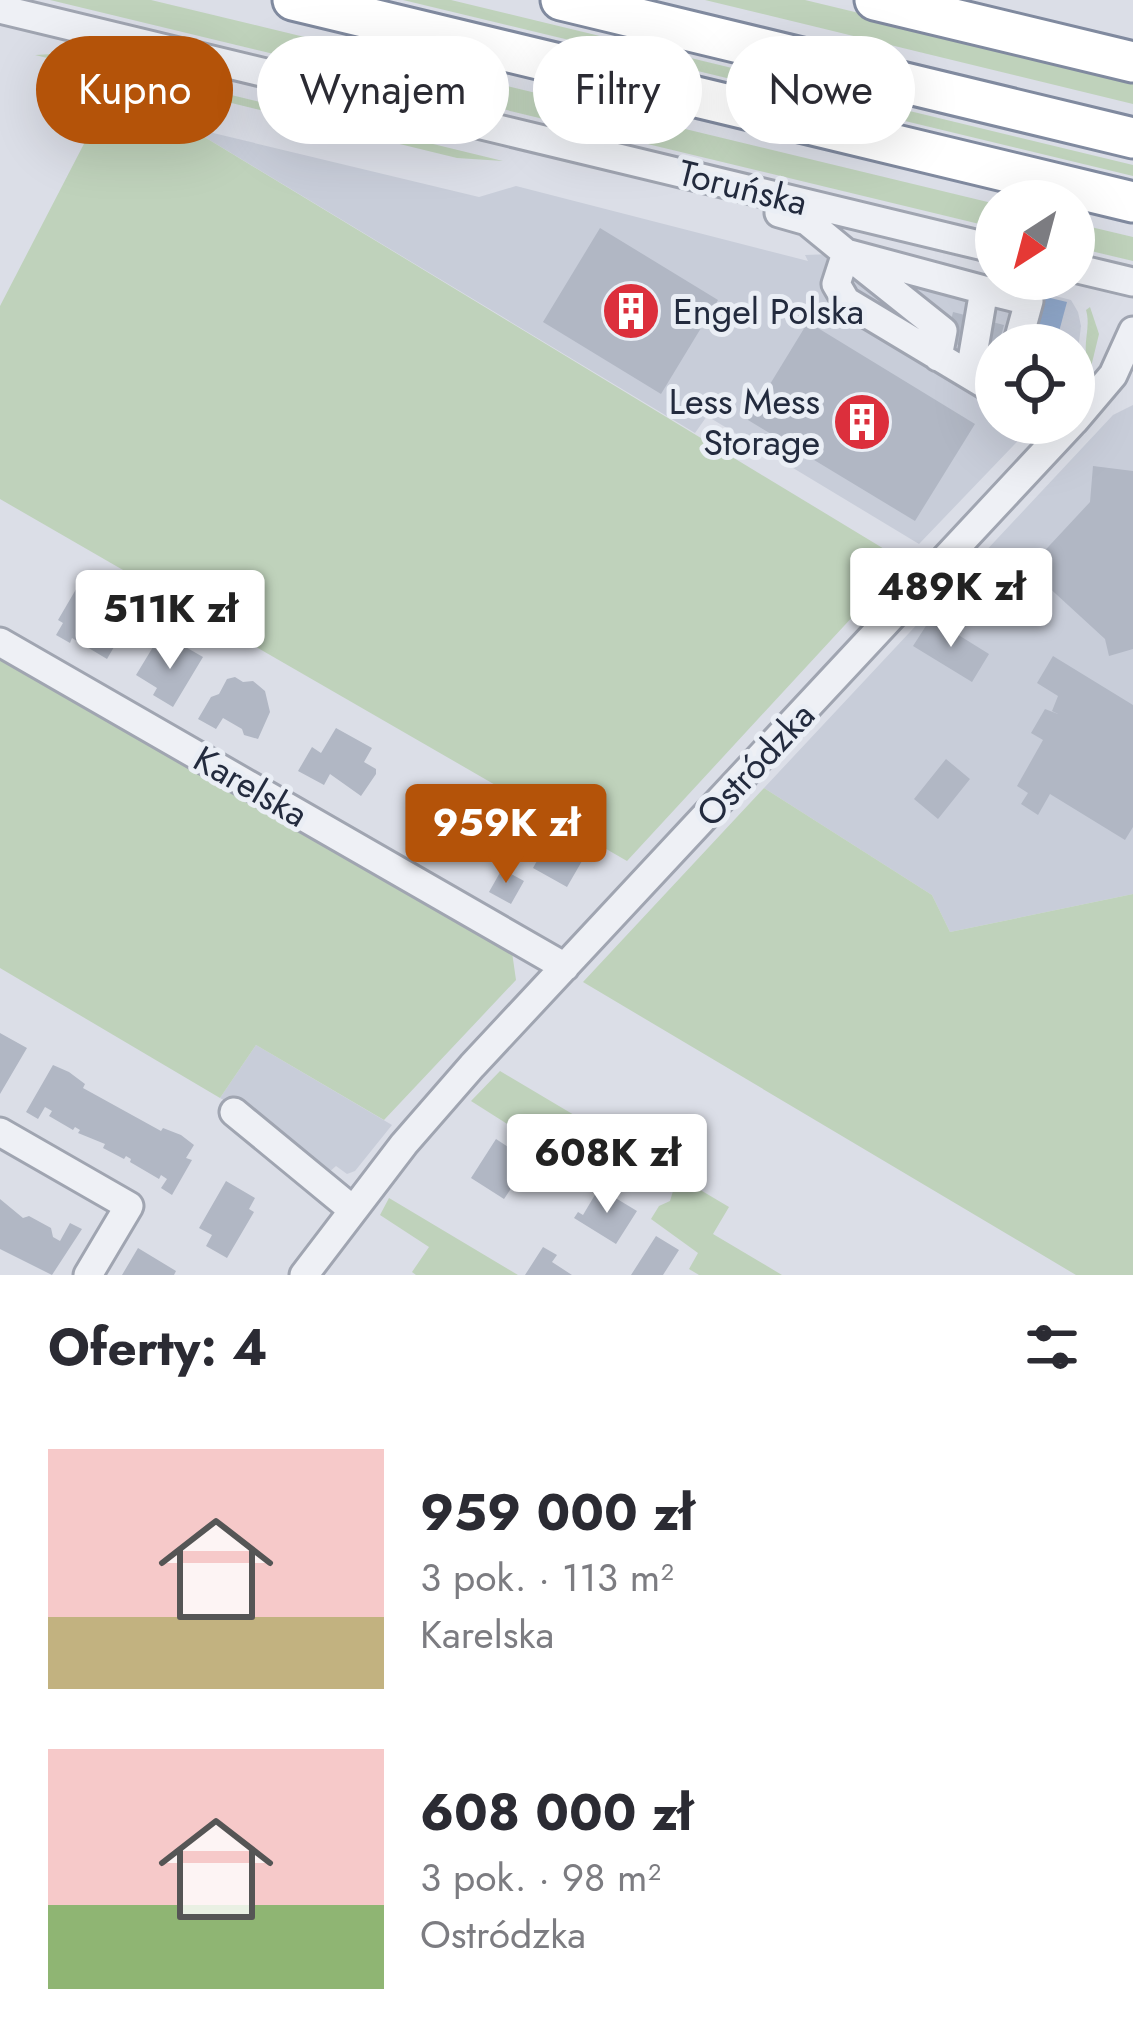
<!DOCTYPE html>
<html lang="pl">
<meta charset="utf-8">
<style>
:root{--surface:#fff;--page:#f7f7f7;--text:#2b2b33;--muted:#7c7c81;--accent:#b45309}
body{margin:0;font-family:Jost,sans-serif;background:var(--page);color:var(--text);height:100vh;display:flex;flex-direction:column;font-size:45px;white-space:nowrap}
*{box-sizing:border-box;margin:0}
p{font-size:39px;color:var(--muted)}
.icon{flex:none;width:66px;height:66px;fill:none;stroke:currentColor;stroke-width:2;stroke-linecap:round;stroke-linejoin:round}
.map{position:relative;height:1275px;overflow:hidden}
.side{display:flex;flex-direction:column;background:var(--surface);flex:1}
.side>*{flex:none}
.top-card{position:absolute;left:36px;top:36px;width:1062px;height:108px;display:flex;gap:24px}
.needle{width:78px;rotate:216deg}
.buttons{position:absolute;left:975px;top:180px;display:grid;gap:24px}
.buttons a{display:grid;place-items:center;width:120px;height:120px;border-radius:50%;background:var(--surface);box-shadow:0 12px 48px #0002;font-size:60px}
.price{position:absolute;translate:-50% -102px;padding:0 27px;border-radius:12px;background:#fff;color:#222;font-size:39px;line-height:78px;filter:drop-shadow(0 3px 6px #0008)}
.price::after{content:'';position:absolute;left:50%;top:72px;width:36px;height:27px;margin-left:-18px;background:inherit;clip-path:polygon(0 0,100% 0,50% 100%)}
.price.selected{background:var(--accent);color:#fff}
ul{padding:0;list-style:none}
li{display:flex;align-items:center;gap:36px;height:300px;padding:0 48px}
li span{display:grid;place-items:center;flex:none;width:336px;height:240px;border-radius:0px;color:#555}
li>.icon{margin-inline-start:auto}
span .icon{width:144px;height:144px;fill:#fffc;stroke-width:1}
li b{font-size:51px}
h2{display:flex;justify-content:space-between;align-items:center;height:144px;padding:0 48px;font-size:51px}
.pill{padding:0 42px;border-radius:54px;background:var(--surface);box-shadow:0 12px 48px #0002;font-size:42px;line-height:108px}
.pill.selected{background:var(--accent);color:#fff}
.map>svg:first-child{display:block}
.built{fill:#c8cdd9}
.green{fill:#bfd2bb}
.water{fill:#91a9cc}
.building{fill:#b1b7c4}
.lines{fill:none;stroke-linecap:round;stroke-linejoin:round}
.minor-casing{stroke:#a0a5b1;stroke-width:33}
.highway-casing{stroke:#808a9f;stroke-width:45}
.minor{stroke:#eef0f5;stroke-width:27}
.highway{stroke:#fff;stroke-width:39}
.labels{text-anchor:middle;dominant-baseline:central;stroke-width:10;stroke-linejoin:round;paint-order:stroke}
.street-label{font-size:36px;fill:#232b3e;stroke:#eaeef5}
.poi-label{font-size:36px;fill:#232b3e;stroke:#eaeef5;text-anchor:start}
</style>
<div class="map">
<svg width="1133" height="1275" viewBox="0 0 1133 1275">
<rect width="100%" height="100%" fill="#dbdee7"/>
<path class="built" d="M 188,127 L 479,197 L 516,186 L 808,261 L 805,255 L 833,254 L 1033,294 L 1040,292 L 1071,300 L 1078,312 L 1081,326 L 1077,358 L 1085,372 L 1074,386 L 1074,345 L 996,345 L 996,423 L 1035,423 L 919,544 L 707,416 L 695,433 Z
M 1133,405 L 1133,894 L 950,932 L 932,895 L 764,788 L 1113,415 Z
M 256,1045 L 392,1125 L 355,1171 L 347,1174 L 336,1166 L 326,1175 L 262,1122 L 220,1098 Z"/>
<path class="green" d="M 50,0 L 151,0 L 996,204 L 996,228 Z
M 403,0 L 451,0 L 1133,165 L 1133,176 Z
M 705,0 L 805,0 L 1133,79 L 1133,104 Z
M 53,54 L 99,63 L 503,161 L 457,158 L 35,55 Z
M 102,109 L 188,127 L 904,561 L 627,861 L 0,499 L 0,306 Z
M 1074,223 L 1133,237 L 1133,261 L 1074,247 Z
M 1090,307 L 1099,334 L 1091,367 C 1079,348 1092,330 1086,310 Z
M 0,648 L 511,945 L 516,980 L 384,1120 L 256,1045 L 220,1098 L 0,968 Z
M 764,788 L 932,895 L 950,932 L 1133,894 L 1133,1275 L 1076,1275 L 583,982 Z
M 500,1071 L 729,1207 L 713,1234 L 782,1275 L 699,1275 L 689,1269 L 698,1253 L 651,1219 L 659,1206 L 670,1201 L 673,1191 L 594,1135 L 584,1142 L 603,1167 L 599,1182 L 471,1101 Z
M 389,1198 L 518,1275 L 416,1275 L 412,1272 L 429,1247 L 380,1215 Z"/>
<path class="water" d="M 1042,296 L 1067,302 L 1057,339 L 1033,334 Z"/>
<path class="building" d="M 600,228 L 718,300 L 661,394 L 543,322 Z
M 953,312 L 1004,325 L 996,354 L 946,342 Z
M 808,322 L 975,424 L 915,521 L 748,420 Z
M 1093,466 L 1133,471 L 1133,649 L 1109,656 L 1105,639 L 1044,583 L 1014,617 L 994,605 L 1090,502 Z
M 82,579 L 117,599 L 107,617 L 125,628 L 107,659 L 72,638 L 70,643 L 56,635 L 63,623 L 58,620 Z
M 931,618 L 989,654 L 972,682 L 913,646 Z
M 175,641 L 203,657 L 173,707 L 153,695 L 157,688 L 136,675 L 153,647 L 166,656 Z
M 1053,656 L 1133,705 L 1133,827 L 1125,840 L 1050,794 L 1038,815 L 1021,804 L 1028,793 L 1017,786 L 1043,740 L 1031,733 L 1045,709 L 1058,714 L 1052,711 L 1058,696 L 1037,683 Z
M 235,677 L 243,682 L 253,681 L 265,691 L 270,712 L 258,739 L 244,735 L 242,729 L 223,718 L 216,729 L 198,719 L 211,697 L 219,694 L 227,679 Z
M 336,728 L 372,748 L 364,762 L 376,769 L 376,774 L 361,796 L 330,774 L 324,785 L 298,771 L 312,747 L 321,753 Z
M 946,759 L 970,779 L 938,819 L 914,799 Z
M 497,810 L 513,824 L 491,862 L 455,842 L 472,811 L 486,819 Z
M 552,834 L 586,854 L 567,887 L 533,868 Z
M 502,869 L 524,881 L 511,904 L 489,892 Z
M 0,1033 L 27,1048 L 0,1094 Z
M 53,1065 L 69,1072 L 85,1084 L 83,1088 L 161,1131 L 163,1128 L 181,1135 L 194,1145 L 186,1158 L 192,1160 L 172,1195 L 161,1188 L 167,1179 L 161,1175 L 159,1179 L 130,1162 L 131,1159 L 126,1156 L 124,1159 L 103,1148 L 105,1144 L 78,1133 L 80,1130 L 75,1127 L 73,1130 L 49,1116 L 52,1111 L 45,1107 L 38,1119 L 26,1112 Z
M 496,1139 L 529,1161 L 504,1199 L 471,1178 Z
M 226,1181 L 255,1198 L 249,1209 L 254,1212 L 227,1258 L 206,1246 L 212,1235 L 199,1228 Z
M 599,1188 L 637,1211 L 616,1244 L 574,1218 L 578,1212 L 583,1215 Z
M 0,1199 L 23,1218 L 29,1216 L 51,1228 L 53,1237 L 60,1241 L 70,1223 L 82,1229 L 52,1275 L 0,1249 Z
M 656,1236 L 679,1250 L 663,1275 L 631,1275 Z
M 543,1247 L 557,1255 L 552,1262 L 572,1275 L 525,1275 Z
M 138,1248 L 176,1271 L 174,1275 L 122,1275 Z"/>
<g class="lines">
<g class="minor-casing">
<path id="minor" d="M 0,9 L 996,249
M 779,213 L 807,221 L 846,253 L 836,284 L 846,301 L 996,391
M 846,253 L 984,290 L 970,372
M 854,260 L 943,331 L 938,357
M 1074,268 L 1133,282
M 984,290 L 1029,301 L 1017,345
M 1074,421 L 1113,375 L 1133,331
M 0,642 L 565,967
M 234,1112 L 353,1210
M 0,1132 L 129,1206 L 88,1275
M 304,1275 L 404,1144 L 472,1066 L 1072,423"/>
</g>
<g class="highway-casing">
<path id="highway" d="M 293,0 L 1133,202
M 561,0 L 1133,138
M 875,0 L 1133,62"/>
</g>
<use href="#minor" class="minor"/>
<use href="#highway" class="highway"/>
</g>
<defs>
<g id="building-disc" transform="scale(3)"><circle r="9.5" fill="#dc2f3c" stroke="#eaeef5"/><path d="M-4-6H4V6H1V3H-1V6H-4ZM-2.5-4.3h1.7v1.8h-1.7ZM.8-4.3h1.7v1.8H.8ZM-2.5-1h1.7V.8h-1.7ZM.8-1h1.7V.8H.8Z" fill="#fff"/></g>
</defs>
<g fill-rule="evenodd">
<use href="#building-disc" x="631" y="311"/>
<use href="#building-disc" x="862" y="422"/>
</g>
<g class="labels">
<g class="street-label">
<text transform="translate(743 187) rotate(14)">Toruńska</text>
<text transform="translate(755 764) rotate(-47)">Ostródzka</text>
<text transform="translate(251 786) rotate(30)">Karelska</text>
</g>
<g class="poi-label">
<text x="673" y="311">Engel Polska</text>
<text x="820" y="401" text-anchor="end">Less Mess<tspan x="820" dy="41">Storage</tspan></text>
</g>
</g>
</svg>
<div class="buttons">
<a><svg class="needle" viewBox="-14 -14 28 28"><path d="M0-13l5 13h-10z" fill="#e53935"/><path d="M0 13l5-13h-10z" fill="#7c7c81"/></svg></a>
<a><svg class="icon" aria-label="locate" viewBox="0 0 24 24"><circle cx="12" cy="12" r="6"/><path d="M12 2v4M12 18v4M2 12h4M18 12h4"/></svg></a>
</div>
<b class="price" style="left:951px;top:650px">489K zł</b>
<b class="price" style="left:170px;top:672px">511K zł</b>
<b class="price selected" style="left:506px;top:886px">959K zł</b>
<b class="price" style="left:607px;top:1216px">608K zł</b>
<div class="top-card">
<a class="pill selected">Kupno</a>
<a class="pill">Wynajem</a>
<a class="pill">Filtry</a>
<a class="pill">Nowe</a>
</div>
</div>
<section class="side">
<h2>Oferty: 4<svg class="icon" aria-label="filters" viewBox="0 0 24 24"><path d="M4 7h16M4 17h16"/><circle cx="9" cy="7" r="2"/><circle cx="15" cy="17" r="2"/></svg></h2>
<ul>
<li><span style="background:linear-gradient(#f6c9c9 70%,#c2b280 0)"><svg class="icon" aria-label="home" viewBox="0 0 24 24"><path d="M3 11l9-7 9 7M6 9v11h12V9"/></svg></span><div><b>959 000 zł</b><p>3 pok. · 113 m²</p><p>Karelska</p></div></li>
<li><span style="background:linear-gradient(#f6c9c9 65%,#8fb573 0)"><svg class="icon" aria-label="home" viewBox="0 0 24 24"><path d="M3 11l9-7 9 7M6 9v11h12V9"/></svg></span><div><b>608 000 zł</b><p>3 pok. · 98 m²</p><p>Ostródzka</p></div></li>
</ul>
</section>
